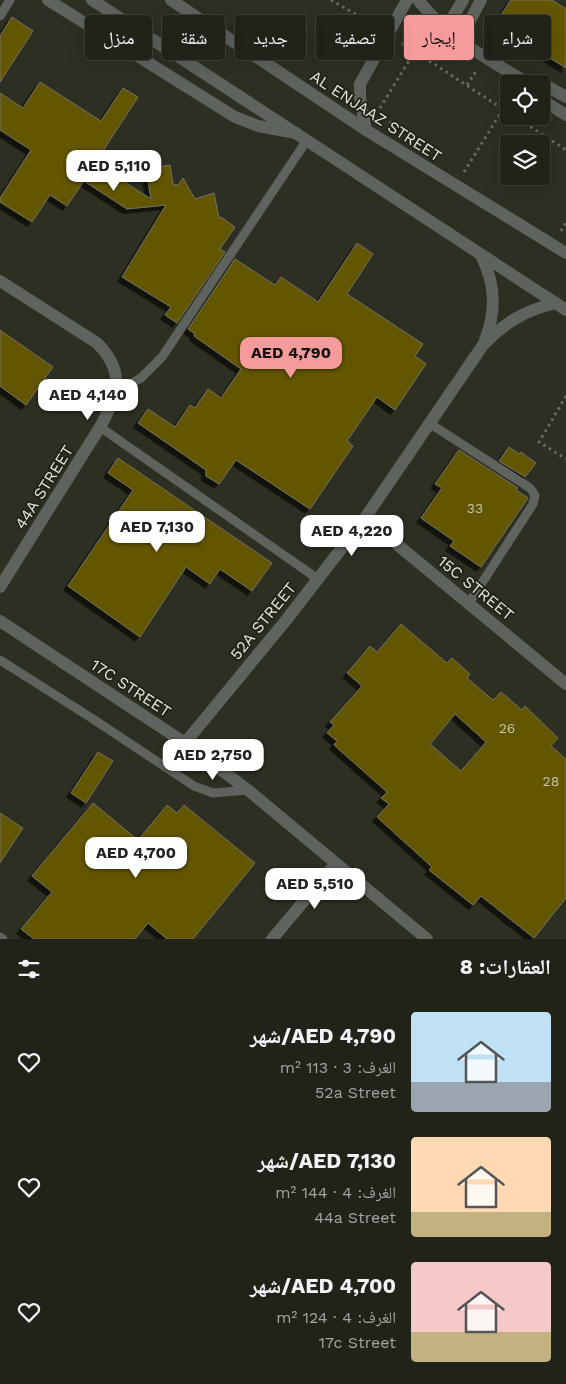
<!DOCTYPE html>
<html lang="ar">
<meta charset="utf-8">
<style>
:root{--surface:#212319;--page:#292b22;--text:#f1f3f6;--muted:#a2a4a2;--line:#3e4038;--accent:#f59b9b}
body{margin:0;font-family:"Work Sans","Noto Naskh Arabic",sans-serif;background:var(--page);color:var(--text);direction:rtl;height:100vh;display:flex;flex-direction:column;font-size:19px;white-space:nowrap}
*{box-sizing:border-box;margin:0}
p{font-size:16px;color:var(--muted)}
.icon{flex:none;width:28px;height:28px;fill:none;stroke:currentColor;stroke-width:2;stroke-linecap:round;stroke-linejoin:round}
.map{position:relative;height:939px;overflow:hidden;direction:ltr}
.drawer{display:flex;flex-direction:column;background:var(--surface);flex:1}
.drawer>*{flex:none}
.top-card{position:absolute;left:15px;top:15px;width:536px;height:45px;direction:rtl;display:flex;gap:10px}
.buttons{position:absolute;left:500px;top:75px;display:grid;gap:10px}
.buttons a{display:grid;place-items:center;width:50px;height:50px;border-radius:5px;background:var(--surface);box-shadow:0 5px 20px #0002,0 0 0 1px var(--line);font-size:25px}
.price{position:absolute;translate:-50% -42px;padding:0 11px;border-radius:10px;background:#fff;color:#222;font-size:16px;line-height:32px;filter:drop-shadow(0 1px 2px #0008)}
.price::after{content:'';position:absolute;left:50%;top:30px;width:15px;height:11px;margin-left:-8px;background:inherit;clip-path:polygon(0 0,100% 0,50% 100%)}
.price.active{background:var(--accent);color:#111}
ul{padding:0;list-style:none}
li{display:flex;align-items:center;gap:15px;height:125px;padding:0 15px}
li span{display:grid;place-items:center;flex:none;width:140px;height:100px;border-radius:5px;color:#555}
li>.icon{margin-inline-start:auto}
span .icon{width:60px;height:60px;fill:#fffc;stroke-width:1}
li b{font-size:21px}
h2{display:flex;justify-content:space-between;align-items:center;height:60px;padding:0 15px;font-size:21px}
.chip{padding:0 18px;border-radius:5px;background:var(--surface);box-shadow:0 5px 20px #0002,0 0 0 1px var(--line);font-size:18px;line-height:45px}
.chip.active{background:var(--accent);color:#111}
.map>svg:first-child{display:block}
.building{fill:#645705;stroke:#737060;fill-rule:evenodd;filter:url(#shadow)}
.lines{fill:none;stroke-linecap:round;stroke-linejoin:round}
.path{stroke:#686b5f;stroke-width:3;stroke-dasharray:2.5 4;stroke-linecap:butt}
.service{stroke:#5e635d;stroke-width:9}
.minor{stroke:#5e635d;stroke-width:12}
.tertiary{stroke:#5e635d;stroke-width:12}
.labels{text-anchor:middle;dominant-baseline:central;stroke-width:4;stroke-linejoin:round;paint-order:stroke}
.number-label{font-size:14px;fill:#c4c2a7}
.street-label{font-size:16px;fill:#e4e6dd;stroke:#222518}
</style>
<div class="map">
<svg width="566" height="939" viewBox="0 0 566 939">
<defs>
<filter id="shadow"><feDropShadow dx="-4.5" dy="4.5" stdDeviation="0" flood-color="#0009"/></filter>
</defs>
<rect width="100%" height="100%" fill="#2c2f21"/>
<path class="building" d="M 511,0 L 552,0 L 566,9 L 566,68 L 495,24 Z
M 12,17 L 33,31 L 0,82 L 0,36 Z
M 40,82 L 101,121 L 123,88 L 138,97 L 95,163 L 151,199 L 146,169 L 170,165 L 173,184 L 178,185 L 183,178 L 195,199 L 214,193 L 219,218 L 221,217 L 235,227 L 220,249 L 225,252 L 177,323 L 165,315 L 171,307 L 122,277 L 166,205 L 127,209 L 84,181 L 67,206 L 50,195 L 32,222 L 0,202 L 0,198 L 31,150 L 0,130 L 0,93 L 23,108 Z
M 357,243 L 373,254 L 347,294 L 423,344 L 415,356 L 426,364 L 395,410 L 377,397 L 347,441 L 353,446 L 310,509 L 236,460 L 219,484 L 206,476 L 206,470 L 138,423 L 148,409 L 175,427 L 190,405 L 195,408 L 208,389 L 221,398 L 241,369 L 194,336 L 195,334 L 188,329 L 235,259 L 275,285 L 281,277 L 318,302 Z
M 0,330 L 53,367 L 26,405 L 0,386 Z
M 509,447 L 519,454 L 521,452 L 536,463 L 525,477 L 499,461 Z
M 459,450 L 518,488 L 516,490 L 528,498 L 481,567 L 450,546 L 454,541 L 421,518 L 442,488 L 435,484 Z
M 118,458 L 272,563 L 252,591 L 220,569 L 210,584 L 186,567 L 140,637 L 68,586 L 133,490 L 108,473 Z
M 401,624 L 447,663 L 452,658 L 470,674 L 467,678 L 493,700 L 501,692 L 522,710 L 525,706 L 558,738 L 551,746 L 566,759 L 566,898 L 534,938 L 481,896 L 473,905 L 429,870 L 432,867 L 377,817 L 389,804 L 381,798 L 387,792 L 334,745 L 337,741 L 327,733 L 334,725 L 330,722 L 362,686 L 347,673 L 370,646 L 377,652 ZM 455,714 L 486,742 L 461,771 L 430,744 Z
M 98,752 L 113,761 L 86,803 L 71,793 Z
M 93,803 L 138,840 L 167,805 L 177,813 L 184,805 L 255,863 L 193,939 L 167,939 L 148,923 L 135,939 L 34,939 L 21,929 L 52,892 L 32,876 Z
M 0,813 L 23,828 L 0,863 Z"/>
<g class="lines">
<path class="path" d="M 331,0 L 374,25
M 402,43 L 509,113
M 467,85 L 476,71
M 380,108 L 415,51
M 380,113 L 392,124
M 514,116 L 566,150
M 464,172 L 503,109
M 561,231 L 566,223
M 566,396 L 539,442 L 566,459"/>
<path class="service" d="M 0,16 L 10,0
M 116,392 L 141,378 L 162,357 L 307,140
M 429,423 L 530,488 L 535,495 L 533,504 L 469,603
M 100,427 L 318,579
M 0,660 L 93,719 L 194,786 L 213,793 L 248,790
M 0,937 L 3,939"/>
<path class="minor" d="M 48,0 L 235,117 L 258,126 L 296,133
M 418,0 C 448,38 488,59 529,84
M 445,30 L 463,0
M 459,41 L 481,0
M 533,84 L 541,83 L 566,97
M 541,99 L 566,115
M 366,130 L 360,98 L 360,84 L 407,0
M 481,255 C 495,283 497,310 485,340
M 0,281 L 97,343 C 126,372 118,395 100,427 L 0,587
M 365,518 L 566,684
M 0,621 L 185,743 L 248,790 L 427,939
M 185,743 L 287,619 L 365,518 L 483,345 C 505,322 526,310 556,303
M 272,939 L 336,863"/>
<path class="tertiary" d="M 92,0 L 566,310
M 171,0 L 366,130 L 566,253"/>
</g>
<g class="labels">
<g class="number-label">
<text x="475" y="508">33</text>
<text x="507" y="728">26</text>
<text x="551" y="781">28</text>
</g>
<g class="street-label">
<text transform="translate(376 116) rotate(33)">AL ENJAAZ STREET</text>
<text transform="translate(44 487) rotate(-58)">44A STREET</text>
<text transform="translate(476 588) rotate(39)">15C STREET</text>
<text transform="translate(263 621) rotate(-51)">52A STREET</text>
<text transform="translate(131 688) rotate(33)">17C STREET</text>
</g>
</g>
</svg>
<div class="buttons">
<a><svg class="icon" aria-label="locate" viewBox="0 0 24 24"><circle cx="12" cy="12" r="6"/><path d="M12 2v4M12 18v4M2 12h4M18 12h4"/></svg></a>
<a><svg class="icon" aria-label="layers" viewBox="0 0 24 24"><path d="M12 4l9 5-9 5-9-5zM3 14l9 5 9-5"/></svg></a>
</div>
<b class="price" style="left:114px;top:192px">AED 5,110</b>
<b class="price active" style="left:291px;top:379px">AED 4,790</b>
<b class="price" style="left:88px;top:421px">AED 4,140</b>
<b class="price" style="left:157px;top:553px">AED 7,130</b>
<b class="price" style="left:352px;top:557px">AED 4,220</b>
<b class="price" style="left:213px;top:781px">AED 2,750</b>
<b class="price" style="left:136px;top:879px">AED 4,700</b>
<b class="price" style="left:315px;top:910px">AED 5,510</b>
<div class="top-card">
<a class="chip">شراء</a>
<a class="chip active">إيجار</a>
<a class="chip">تصفية</a>
<a class="chip">جديد</a>
<a class="chip">شقة</a>
<a class="chip">منزل</a>
</div>
</div>
<section class="drawer">
<h2>العقارات: 8<svg class="icon" aria-label="filters" viewBox="0 0 24 24"><path d="M4 7h16M4 17h16"/><circle cx="9" cy="7" r="2"/><circle cx="15" cy="17" r="2"/></svg></h2>
<ul>
<li><span style="background:linear-gradient(#bfe0f5 70%,#9aa5b1 0)"><svg class="icon" aria-label="home" viewBox="0 0 24 24"><path d="M3 11l9-7 9 7M6 9v11h12V9"/></svg></span><div><b>AED 4,790/شهر</b><p>الغرف: 3 · 113 m²</p><p>52a Street</p></div><svg class="icon" aria-label="heart" viewBox="0 0 24 24"><path d="M12 20l-8-8c-3-5 5-10 8-4 3-6 11-1 8 4z"/></svg></li>
<li><span style="background:linear-gradient(#ffd9b3 75%,#c2b280 0)"><svg class="icon" aria-label="home" viewBox="0 0 24 24"><path d="M3 11l9-7 9 7M6 9v11h12V9"/></svg></span><div><b>AED 7,130/شهر</b><p>الغرف: 4 · 144 m²</p><p>44a Street</p></div><svg class="icon" aria-label="heart" viewBox="0 0 24 24"><path d="M12 20l-8-8c-3-5 5-10 8-4 3-6 11-1 8 4z"/></svg></li>
<li><span style="background:linear-gradient(#f6c9c9 70%,#c2b280 0)"><svg class="icon" aria-label="home" viewBox="0 0 24 24"><path d="M3 11l9-7 9 7M6 9v11h12V9"/></svg></span><div><b>AED 4,700/شهر</b><p>الغرف: 4 · 124 m²</p><p>17c Street</p></div><svg class="icon" aria-label="heart" viewBox="0 0 24 24"><path d="M12 20l-8-8c-3-5 5-10 8-4 3-6 11-1 8 4z"/></svg></li>
</ul>
</section>
